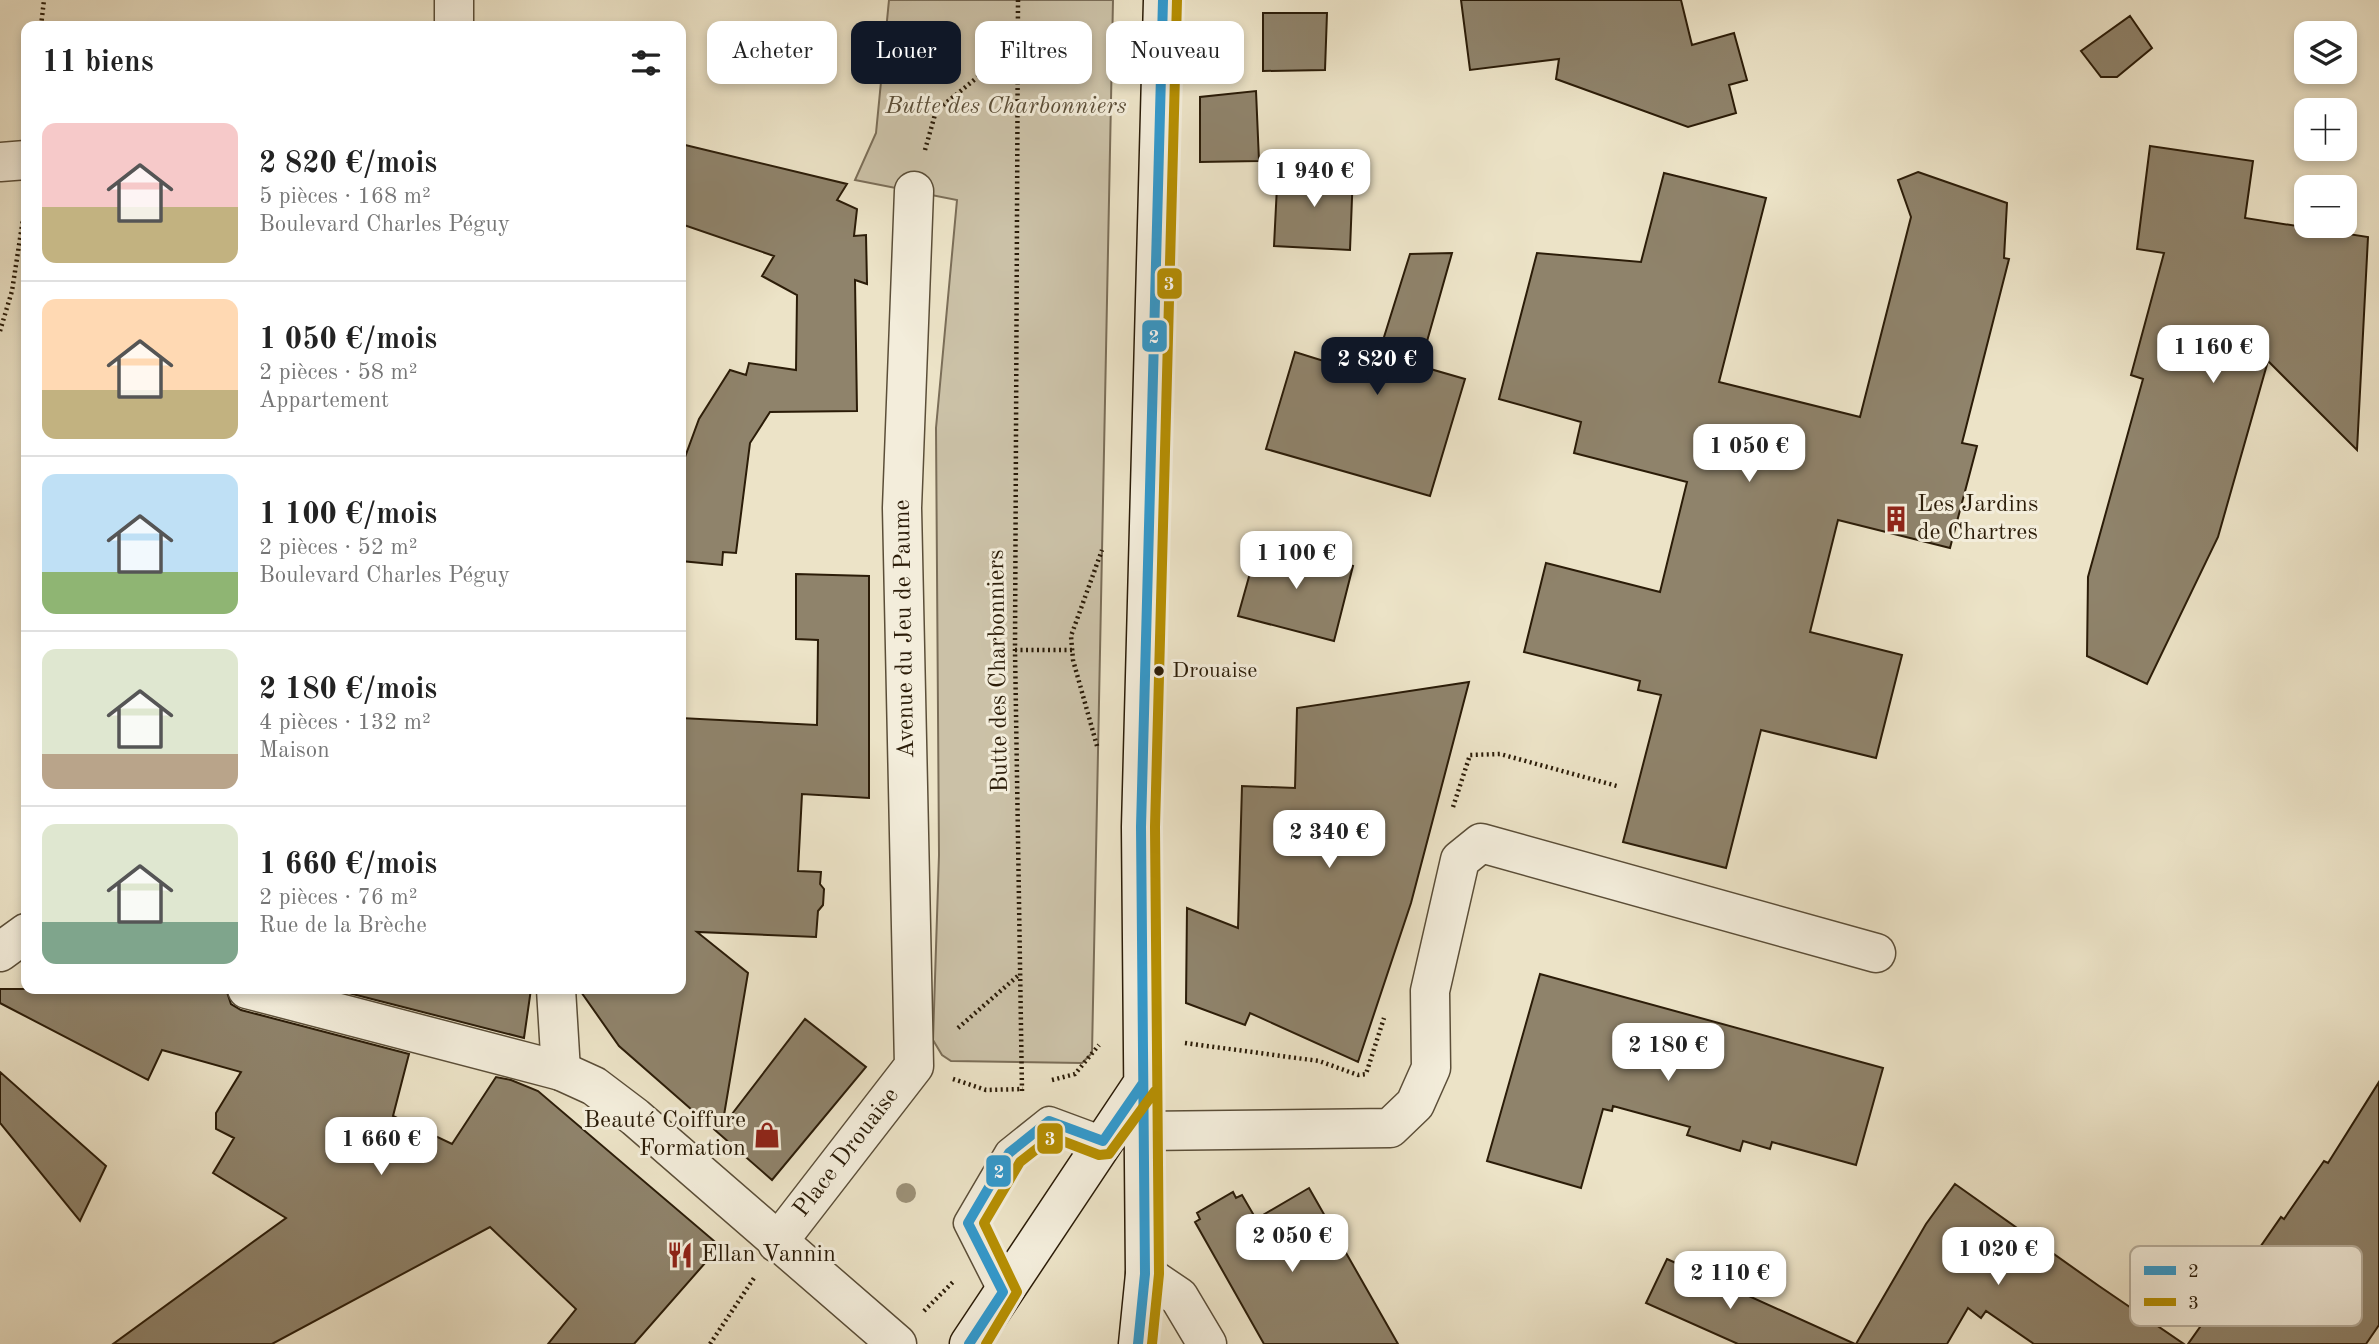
<!DOCTYPE html>
<html lang="fr">
<meta charset="utf-8">
<style>
:root{--surface:#fff;--page:#f6f6f6;--text:#222;--muted:#767676;--line:#e0e0e0;--accent:#111827}
body{margin:0;font-family:"Old Standard TT",serif;background:var(--page);color:var(--text);height:100vh;display:flex;flex-direction:column;font-size:26px;white-space:nowrap}
*{box-sizing:border-box;margin:0}
p{font-size:23px;color:var(--muted)}
.icon{flex:none;width:38px;height:38px;fill:none;stroke:currentColor;stroke-width:2;stroke-linecap:round;stroke-linejoin:round}
.map{position:relative;flex:1;overflow:hidden}
.panel{position:absolute;left:21px;top:21px;width:665px;height:973px;display:flex;flex-direction:column;background:var(--surface);border-radius:14px;box-shadow:0 4px 10px #0003}
.panel>*{flex:none}
.top-card{position:absolute;left:707px;top:21px;width:665px;height:63px;display:flex;gap:14px}
.tools{position:absolute;left:2294px;top:21px;display:grid;gap:14px}
.tools a{display:grid;place-items:center;width:63px;height:63px;border-radius:14px;background:var(--surface);box-shadow:0 4px 10px #0003;font-size:35px}
.price{position:absolute;translate:-50% -60px;padding:0 16px;border-radius:14px;background:#fff;color:#222;font-size:23px;line-height:46px;filter:drop-shadow(0 2px 4px #0008)}
.price::after{content:'';position:absolute;left:50%;top:42px;width:21px;height:16px;margin-left:-10px;background:inherit;clip-path:polygon(0 0,100% 0,50% 100%)}
.price.active{background:var(--accent);color:#fff}
ul{padding:0;list-style:none}
li{display:flex;align-items:center;gap:21px;height:175px;padding:0 21px}
li+li{border-top:2px solid var(--line)}
li span{display:grid;place-items:center;flex:none;width:196px;height:140px;border-radius:14px;color:#555}
li>.icon{margin-inline-start:auto}
span .icon{width:84px;height:84px;fill:#fffc;stroke-width:1}
li b{font-size:30px}
h2{display:flex;justify-content:space-between;align-items:center;height:84px;padding:0 21px;font-size:30px}
.tag{padding:0 24px;border-radius:14px;background:var(--surface);box-shadow:0 4px 10px #0003;font-size:24px;line-height:63px}
.tag.active{background:var(--accent);color:#fff}
.map>svg:first-child{display:block}
.green{fill:#cbc1a7;stroke:#7b6e58;stroke-width:2}
.building{fill:#8f836b;stroke:#2b1c08;stroke-width:2}
.lines{fill:none;stroke-linecap:round;stroke-linejoin:round}
.service-casing{stroke:#5b4e38;stroke-width:31}
.pedestrian-casing{stroke:#5b4e38;stroke-width:41}
.minor-casing{stroke:#5b4e38;stroke-width:41}
.secondary-casing{stroke:#2b1c08;stroke-width:41}
.path{stroke:#2b1c08;stroke-width:4.5;stroke-dasharray:2 3.5;stroke-linecap:butt}
.service{stroke:#f3eddb;stroke-width:28}
.pedestrian{stroke:#f3eddb;stroke-width:38}
.minor{stroke:#f3eddb;stroke-width:38}
.secondary{stroke:#f3eddb;stroke-width:38}
.bus-1-casing{stroke:#f3eddb;stroke-width:16}
.bus-2-casing{stroke:#f3eddb;stroke-width:16}
.bus-1{stroke:#39c;stroke-width:10}
.bus-2{stroke:#b58e03;stroke-width:10}
.tree{fill:#9c9178}
.bus-dot{fill:#2b1c08;stroke:#f3eddb;stroke-width:2.5}
.labels{text-anchor:middle;dominant-baseline:central;stroke-width:6;stroke-linejoin:round;paint-order:stroke}
.bus-label{font-size:22px;fill:#2b1c08;stroke:#f3eddb;text-anchor:start}
.park-label{font-size:24px;font-style:italic;fill:#5b4e38;stroke:#f3eddb}
.poi-label{font-size:24px;fill:#2b1c08;stroke:#f3eddb;text-anchor:start}
.street-label{font-size:24px;fill:#2b1c08;stroke:#f3eddb}
.key{fill:#f3eddb;stroke:#b7ae9c;stroke-width:2}
.key-label{font-size:19px;fill:#2b1c08}
.line-badge{stroke:#f3eddb;stroke-width:2.5}
.badge-label{font-size:19px;text-anchor:middle;font-weight:bold;fill:#fff}
</style>
<div class="map">
<svg width="2379" height="1344" viewBox="0 0 2379 1344">
<rect width="100%" height="100%" fill="#ece3c7"/>
<filter id="stains"><feTurbulence type="fractalNoise" baseFrequency=".00286" numOctaves="4"/><feColorMatrix values="0 0 0 0 .2 0 0 0 0 .09 0 0 0 0 .02 0 0 0 .5 -.17"/></filter>
<radialGradient id="worn" r=".72"><stop offset=".6" stop-color="#630" stop-opacity="0"/><stop offset="1" stop-color="#630" stop-opacity=".3"/></radialGradient>
<path class="green" d="M 889,0 L 1113,0 L 1092,1053 L 1082,1063 L 951,1061 L 942,1055 L 933,1040 L 939,855 L 936,428 L 957,200 L 855,180 L 876,133 Z"/>
<path class="building" d="M 1461,0 L 1681,0 L 1692,45 L 1734,33 L 1747,80 L 1729,85 L 1736,113 L 1688,127 L 1556,79 L 1559,59 L 1470,70 Z
M 1263,13 L 1327,13 L 1325,70 L 1263,71 Z
M 2130,16 L 2152,48 L 2117,77 L 2101,77 L 2081,51 Z
M 1256,91 L 1259,161 L 1200,162 L 1200,97 Z
M 681,144 L 847,184 L 837,200 L 857,209 L 854,236 L 866,235 L 867,284 L 855,280 L 857,411 L 770,412 L 750,443 L 736,553 L 723,552 L 722,565 L 681,561 L 681,468 L 699,419 L 730,370 L 746,375 L 749,363 L 796,370 L 797,295 L 762,276 L 774,256 L 681,224 Z
M 2150,146 L 2253,161 L 2245,218 L 2368,237 L 2357,450 L 2268,361 L 2218,537 L 2147,684 L 2087,656 L 2088,577 L 2143,379 L 2131,375 L 2164,253 L 2137,249 Z
M 1278,166 L 1353,172 L 1350,250 L 1274,246 Z
M 1918,172 L 2007,203 L 2004,258 L 2009,259 L 1962,443 L 1977,446 L 1950,548 L 1838,520 L 1810,632 L 1902,655 L 1876,758 L 1761,730 L 1726,868 L 1623,842 L 1661,695 L 1638,690 L 1640,681 L 1524,652 L 1546,563 L 1660,592 L 1687,482 L 1574,453 L 1581,422 L 1499,399 L 1537,253 L 1641,262 L 1664,173 L 1766,198 L 1719,382 L 1860,417 L 1911,217 L 1898,180 Z
M 1452,253 L 1420,366 L 1465,379 L 1430,496 L 1266,449 L 1295,352 L 1343,367 L 1350,344 L 1379,353 L 1410,254 Z
M 1259,541 L 1353,566 L 1334,641 L 1238,616 Z
M 796,574 L 869,576 L 869,798 L 802,794 L 798,871 L 821,872 L 820,884 L 824,889 L 823,905 L 818,911 L 816,937 L 697,932 L 748,973 L 722,1127 L 805,1019 L 866,1067 L 772,1180 L 619,1046 L 579,989 L 681,989 L 681,718 L 817,725 L 818,640 L 796,639 Z
M 1469,682 L 1411,903 L 1358,1062 L 1250,1013 L 1245,1025 L 1186,1003 L 1187,908 L 1238,928 L 1242,786 L 1295,788 L 1297,708 Z
M 1540,974 L 1883,1068 L 1856,1165 L 1772,1142 L 1770,1149 L 1743,1141 L 1740,1151 L 1687,1135 L 1690,1127 L 1613,1106 L 1612,1111 L 1603,1109 L 1581,1188 L 1487,1161 Z
M 0,989 L 226,989 L 231,1004 L 241,1010 L 409,1054 L 393,1116 L 452,1144 L 496,1077 L 511,1080 L 538,1091 L 720,1246 L 634,1344 L 548,1344 L 576,1309 L 490,1227 L 272,1344 L 113,1344 L 286,1218 L 213,1173 L 234,1138 L 216,1129 L 216,1113 L 241,1072 L 162,1050 L 148,1080 L 0,1003 Z
M 333,989 L 531,989 L 524,1038 Z
M 0,1072 L 106,1166 L 80,1221 L 0,1123 Z
M 2379,1082 L 2379,1325 L 2366,1344 L 2188,1344 L 2217,1303 L 2222,1302 L 2281,1217 L 2284,1219 L 2324,1161 L 2328,1163 Z
M 1955,1184 L 2099,1286 L 2184,1344 L 2034,1344 L 1986,1311 L 1981,1318 L 1968,1308 L 1947,1344 L 1856,1344 L 1926,1224 Z
M 1309,1188 L 1398,1344 L 1264,1344 L 1195,1222 L 1200,1219 L 1197,1213 L 1233,1192 L 1236,1198 L 1242,1195 L 1256,1219 Z
M 1667,1259 L 1855,1344 L 1738,1344 L 1646,1303 Z"/>
<g class="lines">
<g class="service-casing">
<path id="service" d="M 1003,1292 L 968,1223 L 1009,1153 L 1049,1121 L 1103,1141"/>
</g>
<g class="pedestrian-casing">
<path id="pedestrian" d="M 1145,1274 L 1179,1297 L 1207,1344"/>
</g>
<g class="minor-casing">
<g id="minor">
<path d="M 454,0 L 454,26"/>
<path d="M 0,162 L 26,160"/>
<path d="M 0,952 L 26,933"/>
<path d="M 247,989 L 561,1071 L 594,1086 L 635,1117 L 897,1344"/>
<path d="M 556,989 L 561,1071"/>
<path d="M 1143,1131 L 1390,1128 L 1415,1104 L 1431,1068 L 1430,991 L 1460,860 L 1481,843 L 1876,953"/>
<path id="s1" d="M 777,1243 L 914,1066 L 902,508 L 914,191"/>
</g>
</g>
<g class="secondary-casing">
<path id="secondary" d="M 969,1344 L 1143,1083
M 1138,1344 L 1145,1274 L 1141,827 L 1163,0"/>
</g>
<path class="path" d="M 1018,0 L 1015,650 L 1022,1091
M 41,26 L 44,0
M 925,150 L 936,111 L 1017,45
M 0,331 L 12,291 L 25,206
M 1015,650 L 1072,650
M 1097,746 L 1073,660 L 1071,636 L 1102,550
M 1453,807 L 1470,755 L 1500,754 L 1617,786
M 958,1028 L 1020,974
M 1185,1043 L 1319,1061 L 1358,1075 L 1366,1074 L 1384,1018
M 953,1079 L 986,1090 L 1023,1089
M 1052,1080 L 1075,1074 L 1099,1045
M 924,1311 L 953,1282
M 710,1344 L 754,1278"/>
<use href="#service" class="service"/>
<use href="#pedestrian" class="pedestrian"/>
<use href="#minor" class="minor"/>
<use href="#secondary" class="secondary"/>
<g class="bus-1-casing">
<path id="bus-1" d="M 969,1344 L 1003,1292 L 968,1223 L 1009,1153 L 1049,1121 L 1103,1141 L 1143,1083
M 1138,1344 L 1145,1274 L 1141,827 L 1163,0"/>
</g>
<g class="bus-2-casing">
<path id="bus-2" d="M 986,1344 L 1017,1292 L 984,1223 L 1020,1162 L 1052,1137 L 1099,1155 L 1109,1154 L 1155,1091
M 1152,1344 L 1159,1274 L 1155,827 L 1177,0"/>
</g>
<use href="#bus-1" class="bus-1"/>
<use href="#bus-2" class="bus-2"/>
</g>
<circle class="tree" cx="906" cy="1193" r="10"/>
<defs>
<g id="building-bare" transform="scale(2.1)"><path d="M-4-6H4V6H1V3H-1V6H-4ZM-2.5-4.3h1.7v1.8h-1.7ZM.8-4.3h1.7v1.8H.8ZM-2.5-1h1.7V.8h-1.7ZM.8-1h1.7V.8H.8Z" fill="#8f2418" stroke="#f3eddb" stroke-width="2.5" paint-order="stroke"/></g>
<g id="shop-bare" transform="scale(2.1)"><path d="M-5-2.5h2.3a2.7 3.5 0 0 1 5.4 0H5L5.5 6h-11ZM-1.5-2.5h3a1.5 2.3 0 0 0-3 0Z" fill="#8f2418" stroke="#f3eddb" stroke-width="2.5" paint-order="stroke"/></g>
<g id="restaurant-bare" transform="scale(2.1)"><path d="M-5-6h1v4h1v-4h1v4h1v-4h1v5L-1.5 .5V6h-2V.5L-5-1ZM5-6V6H3V1.5H1.5Q1.5-4 5-6Z" fill="#8f2418" stroke="#f3eddb" stroke-width="2.5" paint-order="stroke"/></g>
</defs>
<g fill-rule="evenodd">
<use href="#building-bare" x="1896" y="519"/>
<use href="#shop-bare" x="767" y="1135"/>
<use href="#restaurant-bare" x="680" y="1255"/>
</g>
<circle class="bus-dot" cx="1159" cy="671" r="6"/>
<g class="labels">
<g class="bus-label">
<text x="1172" y="671">Drouaise</text>
</g>
<g class="park-label">
<text x="1006" y="107">Butte des Charbonniers</text>
</g>
<g class="poi-label">
<text x="1917" y="505">Les Jardins<tspan x="1917" dy="28">de Chartres</tspan></text>
<text x="746" y="1121" text-anchor="end">Beauté Coiffure<tspan x="746" dy="28">Formation</tspan></text>
<text x="701" y="1255">Ellan Vannin</text>
</g>
<g class="street-label">
<text transform="translate(905 629) rotate(-91)">Avenue du Jeu de Paume</text>
<text transform="translate(999 671) rotate(-91)">Butte des Charbonniers</text>
<text stroke="none"><textPath href="#s1" startOffset="114">Place Drouaise</textPath></text>
</g>
</g>
<rect x="2130" y="1246" width="232" height="80" rx="10" class="key"/>
<rect x="2144" y="1266" width="32" height="9" fill="#39c"/>
<rect x="2144" y="1298" width="32" height="8" fill="#b58e03"/>
<g class="key-label">
<text x="2188" y="1277">2</text>
<text x="2188" y="1309">3</text>
</g>
<g class="line-badge">
<rect x="1156" y="267" width="27" height="33" rx="7" fill="#b58e03"/>
<rect x="1141" y="319" width="27" height="34" rx="7" fill="#39c"/>
<rect x="1036" y="1122" width="28" height="33" rx="7" fill="#b58e03"/>
<rect x="985" y="1154" width="27" height="34" rx="7" fill="#39c"/>
</g>
<g class="badge-label">
<text x="1169" y="290">3</text>
<text x="1154" y="343">2</text>
<text x="1050" y="1145">3</text>
<text x="999" y="1178">2</text>
</g>
<rect width="100%" height="100%" filter="url(#stains)"/>
<rect width="100%" height="100%" fill="url(#worn)"/>
</svg>
<div class="tools">
<a><svg class="icon" aria-label="layers" viewBox="0 0 24 24"><path d="M12 4l9 5-9 5-9-5zM3 14l9 5 9-5"/></svg></a>
<a>+</a>
<a>−</a>
</div>
<b class="price" style="left:1314px;top:209px">1 940 €</b>
<b class="price" style="left:2213px;top:385px">1 160 €</b>
<b class="price active" style="left:1377px;top:397px">2 820 €</b>
<b class="price" style="left:1749px;top:484px">1 050 €</b>
<b class="price" style="left:1296px;top:591px">1 100 €</b>
<b class="price" style="left:1329px;top:870px">2 340 €</b>
<b class="price" style="left:1668px;top:1083px">2 180 €</b>
<b class="price" style="left:381px;top:1177px">1 660 €</b>
<b class="price" style="left:1292px;top:1274px">2 050 €</b>
<b class="price" style="left:1998px;top:1287px">1 020 €</b>
<b class="price" style="left:1730px;top:1311px">2 110 €</b>
<div class="top-card">
<a class="tag">Acheter</a>
<a class="tag active">Louer</a>
<a class="tag">Filtres</a>
<a class="tag">Nouveau</a>
</div>
<section class="panel">
<h2>11 biens<svg class="icon" aria-label="filters" viewBox="0 0 24 24"><path d="M4 7h16M4 17h16"/><circle cx="9" cy="7" r="2"/><circle cx="15" cy="17" r="2"/></svg></h2>
<ul>
<li><span style="background:linear-gradient(#f6c9c9 60%,#c2b280 0)"><svg class="icon" aria-label="home" viewBox="0 0 24 24"><path d="M3 11l9-7 9 7M6 9v11h12V9"/></svg></span><div><b>2 820 €/mois</b><p>5 pièces · 168 m²</p><p>Boulevard Charles Péguy</p></div></li>
<li><span style="background:linear-gradient(#ffd9b3 65%,#c2b280 0)"><svg class="icon" aria-label="home" viewBox="0 0 24 24"><path d="M3 11l9-7 9 7M6 9v11h12V9"/></svg></span><div><b>1 050 €/mois</b><p>2 pièces · 58 m²</p><p>Appartement</p></div></li>
<li><span style="background:linear-gradient(#bfe0f5 70%,#8fb573 0)"><svg class="icon" aria-label="home" viewBox="0 0 24 24"><path d="M3 11l9-7 9 7M6 9v11h12V9"/></svg></span><div><b>1 100 €/mois</b><p>2 pièces · 52 m²</p><p>Boulevard Charles Péguy</p></div></li>
<li><span style="background:linear-gradient(#dfe7d0 75%,#b9a48a 0)"><svg class="icon" aria-label="home" viewBox="0 0 24 24"><path d="M3 11l9-7 9 7M6 9v11h12V9"/></svg></span><div><b>2 180 €/mois</b><p>4 pièces · 132 m²</p><p>Maison</p></div></li>
<li><span style="background:linear-gradient(#dfe7d0 70%,#7fa58c 0)"><svg class="icon" aria-label="home" viewBox="0 0 24 24"><path d="M3 11l9-7 9 7M6 9v11h12V9"/></svg></span><div><b>1 660 €/mois</b><p>2 pièces · 76 m²</p><p>Rue de la Brèche</p></div></li>
</ul>
</section>
</div>
